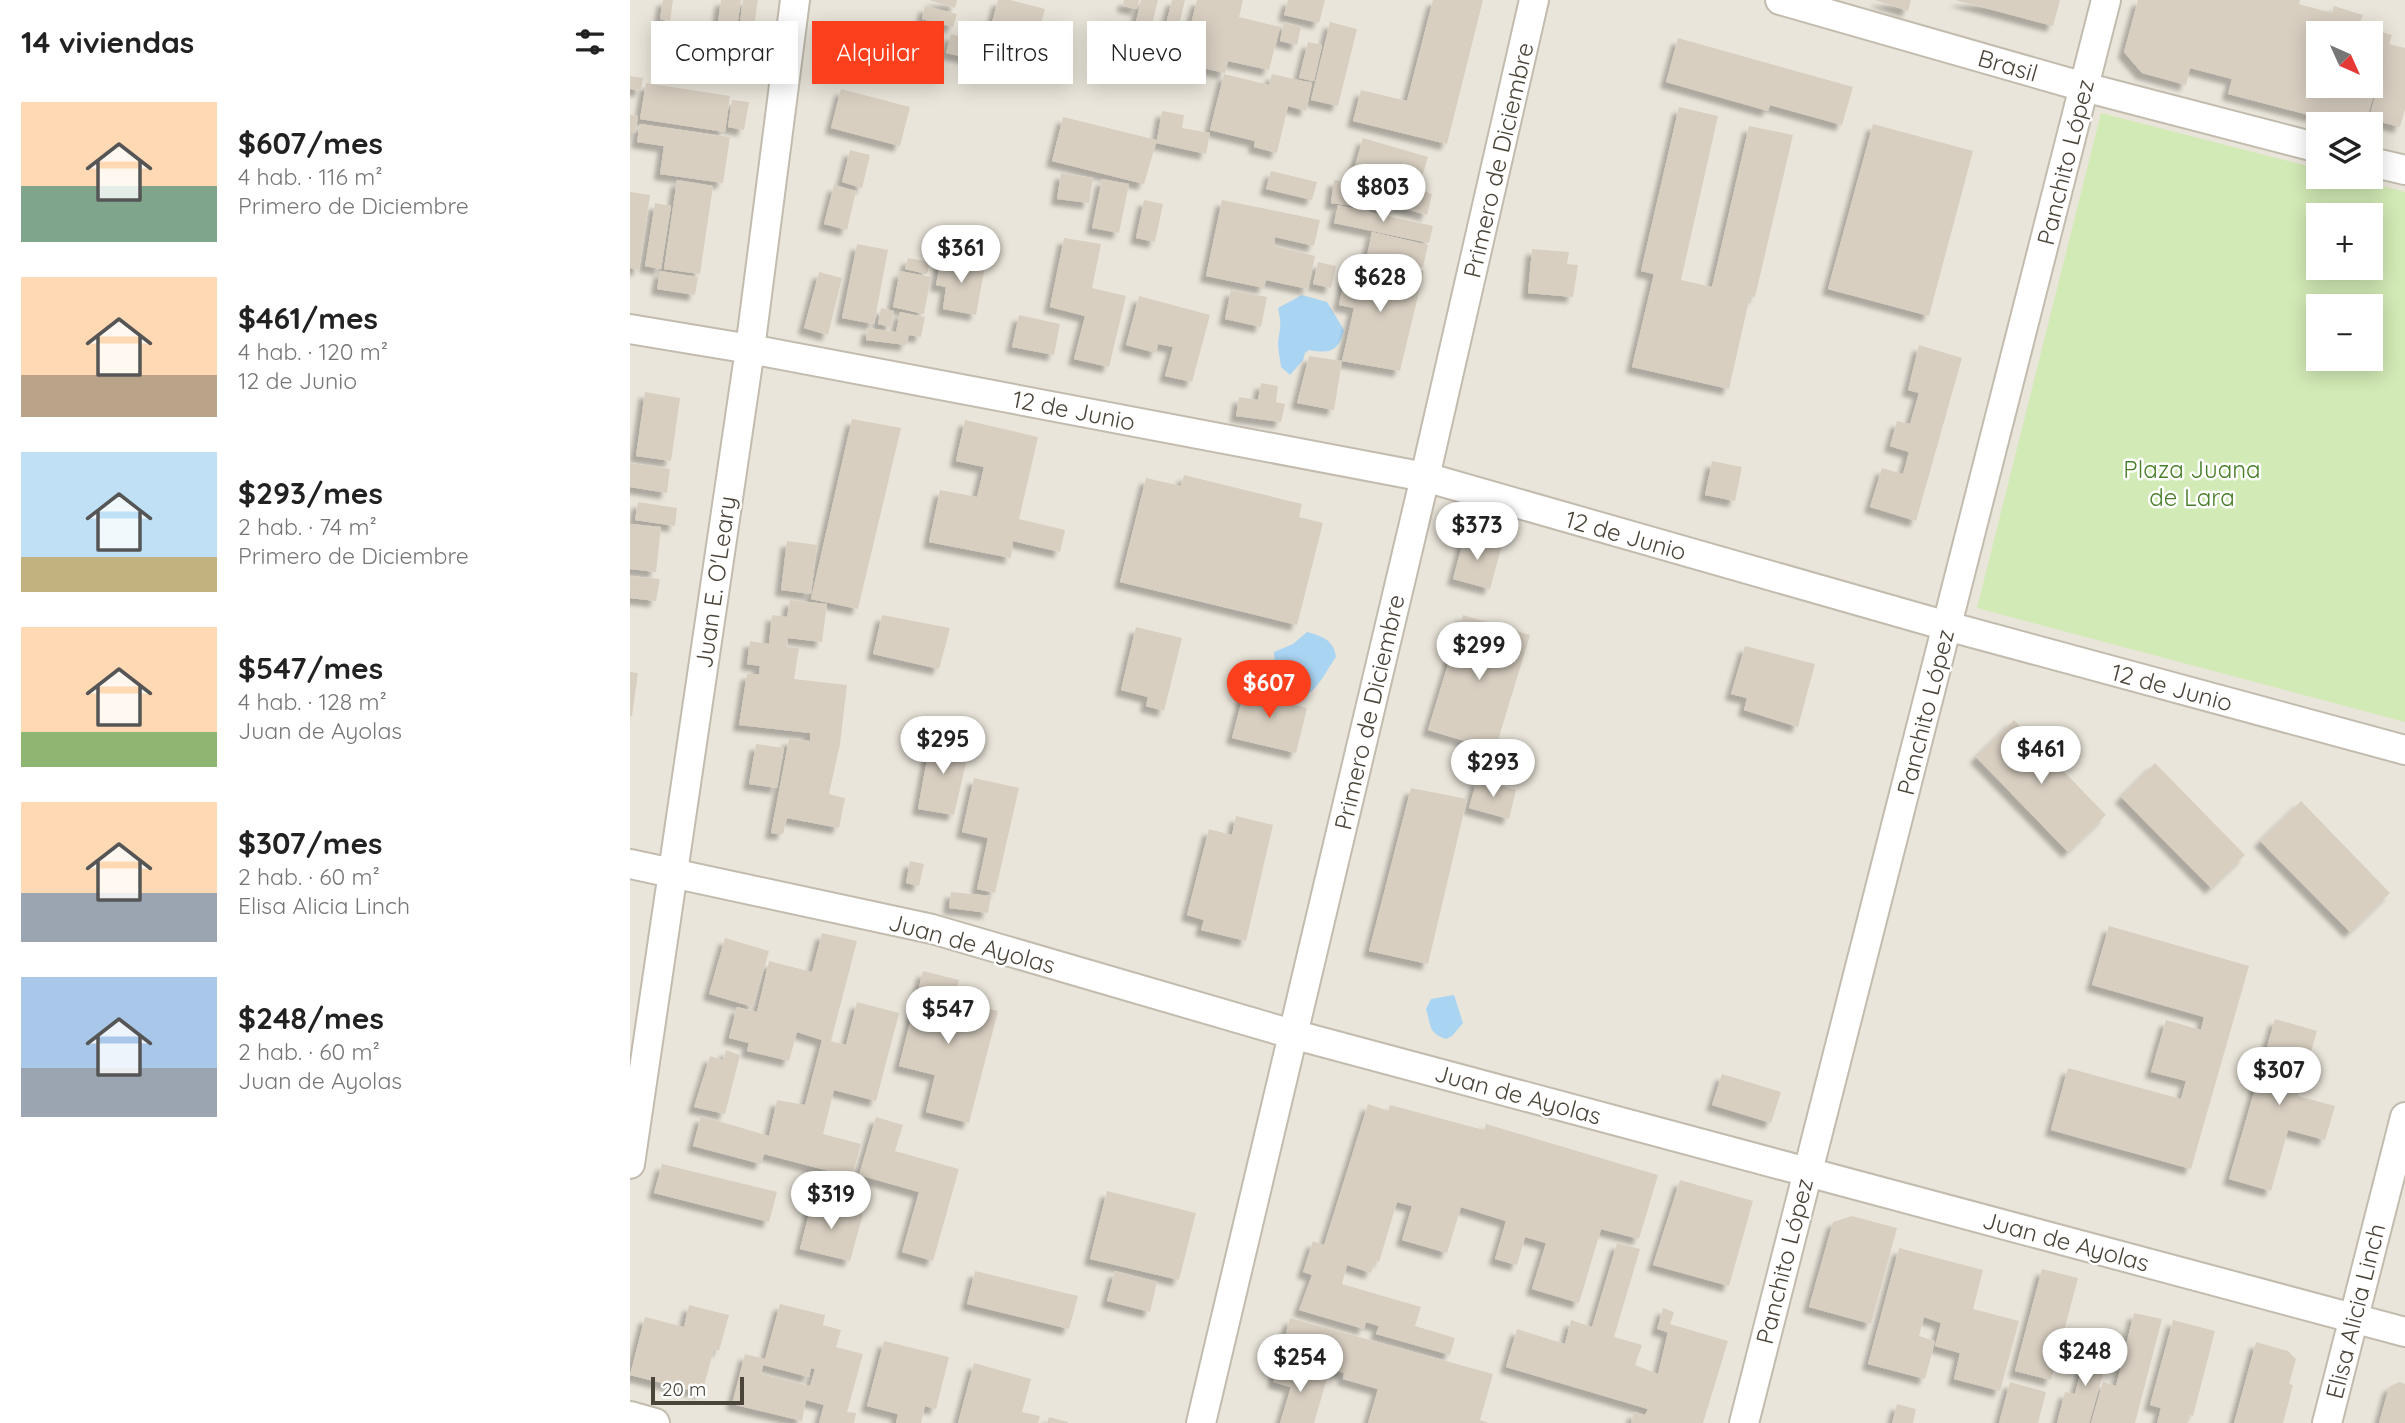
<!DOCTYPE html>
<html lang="es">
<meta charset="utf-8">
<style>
:root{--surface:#fff;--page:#f2f2f2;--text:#222;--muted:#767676;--accent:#fc3f1d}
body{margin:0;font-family:Quicksand,sans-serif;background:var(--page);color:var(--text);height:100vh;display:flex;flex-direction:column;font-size:26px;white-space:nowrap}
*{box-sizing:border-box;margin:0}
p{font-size:23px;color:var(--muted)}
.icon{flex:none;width:38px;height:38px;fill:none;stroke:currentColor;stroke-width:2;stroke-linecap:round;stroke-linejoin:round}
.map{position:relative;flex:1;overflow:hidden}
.details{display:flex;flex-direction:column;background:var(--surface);width:630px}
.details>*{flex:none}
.guide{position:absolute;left:21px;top:21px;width:665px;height:63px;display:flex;gap:14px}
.needle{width:46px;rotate:135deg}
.tools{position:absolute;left:1676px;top:21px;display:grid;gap:14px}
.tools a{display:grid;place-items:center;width:77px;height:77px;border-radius:0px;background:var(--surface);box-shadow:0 4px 18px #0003;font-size:35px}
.scale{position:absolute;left:21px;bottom:18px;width:93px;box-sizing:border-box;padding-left:7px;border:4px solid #4b4439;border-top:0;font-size:19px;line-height:24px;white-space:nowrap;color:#4b4439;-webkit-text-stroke:5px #fff;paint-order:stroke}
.price{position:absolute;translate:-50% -60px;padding:0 16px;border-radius:24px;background:#fff;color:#222;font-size:23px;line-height:46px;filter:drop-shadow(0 2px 4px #0008)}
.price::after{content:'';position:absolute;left:50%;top:42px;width:21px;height:16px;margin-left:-10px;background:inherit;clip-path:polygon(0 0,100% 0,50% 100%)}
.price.on{background:var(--accent);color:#fff}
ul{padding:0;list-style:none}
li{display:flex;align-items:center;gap:21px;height:175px;padding:0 21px}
li span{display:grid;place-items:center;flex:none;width:196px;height:140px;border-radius:0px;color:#555}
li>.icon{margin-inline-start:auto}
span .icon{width:84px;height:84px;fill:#fffc;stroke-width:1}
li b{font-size:30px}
h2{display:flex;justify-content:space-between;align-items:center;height:84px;padding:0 21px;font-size:30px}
.chip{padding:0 24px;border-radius:0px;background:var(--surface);box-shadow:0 4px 18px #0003;font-size:24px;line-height:63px}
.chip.on{background:var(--accent);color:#fff}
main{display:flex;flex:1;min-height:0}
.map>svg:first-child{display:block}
.residential{fill:#eae5da;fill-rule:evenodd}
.green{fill:#d2eab5;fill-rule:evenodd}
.water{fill:#a9d4f2}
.building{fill:#d8cfc1;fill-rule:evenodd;filter:url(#shadow)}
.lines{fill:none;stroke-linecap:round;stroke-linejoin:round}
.minor-casing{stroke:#c2bbae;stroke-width:32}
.minor{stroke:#fff;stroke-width:28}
.labels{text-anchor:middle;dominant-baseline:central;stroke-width:5;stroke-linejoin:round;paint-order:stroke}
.street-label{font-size:24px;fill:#4b4439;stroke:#fff}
.park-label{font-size:24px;fill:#4a7f2a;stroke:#fff}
</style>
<main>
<section class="details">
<h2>14 viviendas<svg class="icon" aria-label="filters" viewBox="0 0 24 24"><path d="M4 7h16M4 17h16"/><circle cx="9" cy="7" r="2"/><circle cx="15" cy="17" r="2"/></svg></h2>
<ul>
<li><span style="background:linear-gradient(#ffd9b3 60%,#7fa58c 0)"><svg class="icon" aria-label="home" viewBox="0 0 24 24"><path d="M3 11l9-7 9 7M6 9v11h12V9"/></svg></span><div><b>$607/mes</b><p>4 hab. · 116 m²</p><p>Primero de Diciembre</p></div></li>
<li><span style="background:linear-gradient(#ffd9b3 70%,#b9a48a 0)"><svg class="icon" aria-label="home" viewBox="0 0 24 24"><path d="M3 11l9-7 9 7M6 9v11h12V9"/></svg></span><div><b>$461/mes</b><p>4 hab. · 120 m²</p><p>12 de Junio</p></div></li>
<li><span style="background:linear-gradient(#bfe0f5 75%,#c2b280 0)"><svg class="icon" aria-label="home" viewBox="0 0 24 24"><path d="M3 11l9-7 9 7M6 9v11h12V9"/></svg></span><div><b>$293/mes</b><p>2 hab. · 74 m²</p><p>Primero de Diciembre</p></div></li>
<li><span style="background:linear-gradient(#ffd9b3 75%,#8fb573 0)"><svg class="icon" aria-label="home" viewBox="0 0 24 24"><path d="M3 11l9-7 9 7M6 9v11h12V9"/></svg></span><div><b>$547/mes</b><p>4 hab. · 128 m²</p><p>Juan de Ayolas</p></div></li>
<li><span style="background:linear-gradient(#ffd9b3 65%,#9aa5b1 0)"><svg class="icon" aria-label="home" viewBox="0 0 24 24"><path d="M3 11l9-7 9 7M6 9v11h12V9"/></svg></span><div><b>$307/mes</b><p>2 hab. · 60 m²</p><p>Elisa Alicia Linch</p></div></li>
<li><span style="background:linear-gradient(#a9c7e8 65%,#9aa5b1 0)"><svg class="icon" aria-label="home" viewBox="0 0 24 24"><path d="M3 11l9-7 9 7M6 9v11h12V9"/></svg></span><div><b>$248/mes</b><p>2 hab. · 60 m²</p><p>Juan de Ayolas</p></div></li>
</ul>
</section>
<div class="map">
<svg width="1775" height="1423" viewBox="0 0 1775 1423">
<defs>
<filter id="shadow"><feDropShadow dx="-6" dy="6" stdDeviation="2" flood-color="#0004"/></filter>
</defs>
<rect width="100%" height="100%" fill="#f6f3ec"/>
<path class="residential" d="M 0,0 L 1775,0 L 1775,1423 L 0,1423 ZM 1689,33 L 1741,33 L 1741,86 L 1689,86 ZM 1689,124 L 1741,124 L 1741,177 L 1689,177 ZM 1689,215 L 1741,215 L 1741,268 L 1689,268 ZM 1689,306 L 1741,306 L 1741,359 L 1689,359 Z"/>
<path class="green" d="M 1471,113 L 1689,169 L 1689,177 L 1718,177 L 1775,192 L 1775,722 L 1347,608 ZM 1689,215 L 1741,215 L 1741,268 L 1689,268 ZM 1689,306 L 1741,306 L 1741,359 L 1689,359 Z"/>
<path class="water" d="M 672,295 L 697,302 L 714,330 C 709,351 700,354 679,350 L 675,353 L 673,360 L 660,375 L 651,367 C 650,359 648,350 648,343 C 650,326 652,327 648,308 Z
M 677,632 C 692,636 704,640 706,657 C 694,673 684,702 661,696 L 654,681 L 646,678 L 644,652 L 663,644 Z
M 824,995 L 833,1023 L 822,1036 L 816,1039 C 798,1033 801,1025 796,1009 L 801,999 Z"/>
<path class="building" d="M 33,0 L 43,0 L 40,21 L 30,19 Z
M 91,0 L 111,0 L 106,33 L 87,30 Z
M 113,0 L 128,0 L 122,40 L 108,37 Z
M 299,0 L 327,0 L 325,8 Z
M 368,0 L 380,0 L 415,9 L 398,71 L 352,60 Z
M 494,0 L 509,0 L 507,9 L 493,6 Z
M 511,0 L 528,0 L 513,61 L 498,56 Z
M 542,0 L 555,0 L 539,67 L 526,64 Z
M 567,0 L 613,0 L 609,17 L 650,27 L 639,70 L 598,61 L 595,73 L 551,63 Z
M 658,0 L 695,0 L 689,23 L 654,15 Z
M 803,0 L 853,0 L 817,144 L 723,121 L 731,90 L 777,101 Z
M 1245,0 L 1281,0 L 1278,11 Z
M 1325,0 L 1430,0 L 1423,26 Z
M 1508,0 L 1670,0 L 1669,4 L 1702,13 L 1704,6 L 1733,15 L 1729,25 L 1762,35 L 1759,44 L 1775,48 L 1775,109 L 1770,127 L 1739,119 L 1756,54 L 1735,124 L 1713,124 L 1598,94 L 1602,79 L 1560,68 L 1556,85 L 1512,73 L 1494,52 ZM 1689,33 L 1741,33 L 1741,86 L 1689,86 Z
M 295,6 L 327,14 L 323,27 L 292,19 Z
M 654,22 L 671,27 L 667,45 L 650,41 Z
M 700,22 L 727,29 L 708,106 L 681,100 Z
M 321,34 L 353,42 L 348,60 L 316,53 Z
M 474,37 L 499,43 L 494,62 L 470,56 Z
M 1048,38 L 1223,87 L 1212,125 L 1140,105 L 1138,111 L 1036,82 Z
M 678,42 L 692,45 L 684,81 L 669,78 Z
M 594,74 L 639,85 L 642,74 L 682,83 L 676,111 L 658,106 L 647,153 L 624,147 L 625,141 L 580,130 Z
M 0,76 L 13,78 L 11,91 L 0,89 Z
M 16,83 L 100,96 L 95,132 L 10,119 Z
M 211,89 L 280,107 L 270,146 L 201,128 Z
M 102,100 L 119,102 L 114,130 L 98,127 Z
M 1049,107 L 1088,116 L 1051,280 L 1082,287 L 1119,126 L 1163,135 L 1125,297 L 1120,296 L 1099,389 L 1002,367 L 1024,274 L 1011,271 Z
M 532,111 L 554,115 L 552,128 L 580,133 L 576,154 L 526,143 L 514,184 L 422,161 L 433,117 L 527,140 Z
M 0,115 L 8,116 L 5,133 L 0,133 Z
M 10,124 L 100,137 L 93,183 L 30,174 L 34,146 L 7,142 Z
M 1243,124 L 1343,151 L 1299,316 L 1198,289 Z
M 733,138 L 798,157 L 789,187 L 724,169 Z
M 220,150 L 240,155 L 232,188 L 212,182 Z
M 641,171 L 687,182 L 682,200 L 636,189 Z
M 431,173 L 463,178 L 459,203 L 427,199 Z
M 472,179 L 499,184 L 489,233 L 462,228 Z
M 47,180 L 83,186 L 70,274 L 34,269 Z
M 704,180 L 742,185 L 739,208 L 701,203 Z
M 747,183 L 765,185 L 762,212 L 743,210 Z
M 772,183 L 802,194 L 797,215 L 765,206 Z
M 204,185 L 226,191 L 217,230 L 194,224 Z
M 0,192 L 20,195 L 9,270 L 0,268 Z
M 514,200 L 533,204 L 525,242 L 506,238 Z
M 592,200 L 690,220 L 684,246 L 645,237 L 644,246 L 685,256 L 678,289 L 636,280 L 634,288 L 576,276 Z
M 25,203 L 41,206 L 31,269 L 15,266 Z
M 708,205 L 803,226 L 799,243 L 704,223 Z
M 742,232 L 798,245 L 793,267 L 737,256 Z
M 434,238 L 471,244 L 462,288 L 496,296 L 479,367 L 444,359 L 455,316 L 420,307 Z
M 227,244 L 258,250 L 244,324 L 212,318 Z
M 902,249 L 939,252 L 937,264 L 948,265 L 943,297 L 898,293 Z
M 278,258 L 300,262 L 297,274 L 275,269 Z
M 311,258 L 355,266 L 346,315 L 313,309 L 316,287 L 306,285 Z
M 735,259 L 794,271 L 770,371 L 712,361 L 724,308 L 709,305 L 715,277 L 730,280 Z
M 688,262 L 706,266 L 701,288 L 683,284 Z
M 30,271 L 68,277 L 65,295 L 27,289 Z
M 270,271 L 301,277 L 294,314 L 263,307 Z
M 189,272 L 212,278 L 198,335 L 174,328 Z
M 601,290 L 637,297 L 631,327 L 595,319 Z
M 509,296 L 580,315 L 562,382 L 535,376 L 543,347 L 528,344 L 526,353 L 496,345 Z
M 251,308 L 264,311 L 261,327 L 248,324 Z
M 270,312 L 295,317 L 291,337 L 279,335 L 276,345 L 236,340 L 238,328 L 266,332 Z
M 389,315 L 430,324 L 424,355 L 382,347 Z
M 1289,345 L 1332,358 L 1286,521 L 1240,507 L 1252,468 L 1273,474 L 1279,452 L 1260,446 L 1267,421 L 1280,424 L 1289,393 L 1278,390 Z
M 679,356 L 712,361 L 704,410 L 667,403 Z
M 631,383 L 648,386 L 646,402 L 655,404 L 651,422 L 606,416 L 609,397 L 628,400 Z
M 15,392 L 50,398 L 41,461 L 6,456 Z
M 222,419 L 271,428 L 228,609 L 181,599 Z
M 335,420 L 408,437 L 389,519 L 435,530 L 430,552 L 383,541 L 381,558 L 299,542 L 310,490 L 347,497 L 354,467 L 326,461 Z
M 1082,461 L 1112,467 L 1105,501 L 1075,495 Z
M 0,463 L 40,469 L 37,493 L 0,487 Z
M 554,475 L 672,504 L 669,517 L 693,523 L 667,625 L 490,582 L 516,478 L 551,486 Z
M 8,502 L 47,508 L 45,526 L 5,520 Z
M 0,524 L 31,527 L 26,572 L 0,569 Z
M 835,534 L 872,545 L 860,589 L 823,579 Z
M 157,541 L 187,545 L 181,594 L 151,590 Z
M 0,576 L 30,579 L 26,601 L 0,598 Z
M 160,600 L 197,604 L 192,642 L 158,638 L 157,647 L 169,648 L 164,679 L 217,685 L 210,744 L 199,794 L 215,798 L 209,828 L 157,818 L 153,834 L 141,833 L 159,739 L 180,741 L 180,733 L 109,725 L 117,674 L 129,674 L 130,666 L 117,664 L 120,641 L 139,644 L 142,615 L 157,617 Z
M 252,615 L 320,628 L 309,669 L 243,654 Z
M 833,615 L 900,635 L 865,750 L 798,730 Z
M 506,627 L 552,638 L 534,711 L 516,706 L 518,697 L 491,690 Z
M 1115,646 L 1185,664 L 1168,727 L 1114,710 L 1117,698 L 1101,694 Z
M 0,672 L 8,673 L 2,716 L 0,716 Z
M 616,684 L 652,692 L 650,701 L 677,708 L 666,753 L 602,738 Z
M 1384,720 L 1476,815 L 1438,852 L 1346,757 Z
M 301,737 L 340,745 L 324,815 L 288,809 Z
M 126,744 L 154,748 L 147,788 L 119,784 Z
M 1525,763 L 1615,855 L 1581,888 L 1491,797 Z
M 344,778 L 389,788 L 365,893 L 347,889 L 358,838 L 332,832 Z
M 847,779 L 886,790 L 879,819 L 839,808 Z
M 781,788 L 837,799 L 798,964 L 739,951 Z
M 1671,801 L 1760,893 L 1720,932 L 1630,841 Z
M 606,816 L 643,825 L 616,941 L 571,930 L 574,920 L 557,915 L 579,829 L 602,835 Z
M 280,861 L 294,864 L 289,886 L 276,883 Z
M 321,892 L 361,896 L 358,913 L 319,908 Z
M 1479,926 L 1619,966 L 1561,1169 L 1421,1130 L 1438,1068 L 1551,1099 L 1556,1081 L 1521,1072 L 1536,1020 L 1571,1030 L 1574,1017 L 1462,985 Z
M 192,933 L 227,941 L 201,1041 L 216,1045 L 227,1002 L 269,1013 L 246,1101 L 204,1090 L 193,1134 L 231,1144 L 222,1177 L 134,1154 L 131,1164 L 63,1146 L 71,1116 L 139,1136 L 147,1100 L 175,1105 L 192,1040 L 167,1032 L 159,1061 L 117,1051 L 119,1043 L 99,1038 L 107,1007 L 127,1012 L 139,961 L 182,972 Z
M 95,938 L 139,951 L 123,1007 L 79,994 Z
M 293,971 L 329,980 L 324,1000 L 368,1011 L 339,1123 L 296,1112 L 305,1075 L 269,1066 Z
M 1645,1019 L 1687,1031 L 1668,1096 L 1705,1106 L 1695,1140 L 1658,1130 L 1641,1191 L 1599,1179 Z
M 96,1050 L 110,1055 L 95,1114 L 64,1107 L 80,1056 L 93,1060 Z
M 1092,1074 L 1151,1092 L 1141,1123 L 1082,1105 Z
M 738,1104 L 758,1111 L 760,1105 L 854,1130 L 856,1124 L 1028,1175 L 1009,1239 L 971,1229 L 949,1303 L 902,1289 L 916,1243 L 895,1237 L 887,1265 L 865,1259 L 876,1221 L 831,1207 L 817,1253 L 772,1240 L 782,1206 L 767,1202 L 749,1262 L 745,1260 L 741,1273 L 717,1265 L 712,1284 L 791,1307 L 785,1326 L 825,1338 L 820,1355 L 746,1334 L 749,1326 L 736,1322 L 734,1329 L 669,1310 L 682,1275 L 673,1272 L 683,1241 L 694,1245 Z
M 246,1117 L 273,1125 L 265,1151 L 329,1169 L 303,1261 L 272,1252 L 289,1192 L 229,1175 Z
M 32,1164 L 147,1192 L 139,1222 L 24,1193 Z
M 1050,1180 L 1123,1201 L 1099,1286 L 1023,1265 Z
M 477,1191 L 566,1213 L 549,1280 L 460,1259 Z
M 182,1201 L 233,1214 L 220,1261 L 170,1249 Z
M 1222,1216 L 1267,1228 L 1241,1324 L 1179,1307 L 1203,1222 Z
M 987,1243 L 1010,1249 L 984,1337 L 1012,1345 L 1005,1365 L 1028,1374 L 1038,1332 L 1027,1329 L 1033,1308 L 1044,1312 L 1040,1324 L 1098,1341 L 1073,1423 L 1001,1423 L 1004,1412 L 1015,1415 L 1018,1409 L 876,1367 L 887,1329 L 935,1344 L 941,1320 L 962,1327 Z
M 1269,1248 L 1353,1270 L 1343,1309 L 1389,1321 L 1370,1391 L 1324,1379 L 1330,1353 L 1305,1346 L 1311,1323 L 1294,1317 L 1289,1336 L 1305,1341 L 1295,1379 L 1238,1364 Z
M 1412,1269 L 1448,1278 L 1421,1380 L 1385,1371 Z
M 345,1271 L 448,1296 L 439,1329 L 337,1304 Z
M 485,1271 L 527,1282 L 520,1312 L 477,1301 Z
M 150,1304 L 195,1315 L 193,1325 L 211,1330 L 206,1347 L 233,1354 L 217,1412 L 226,1413 L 224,1423 L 189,1423 L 194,1405 L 176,1400 L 172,1421 L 102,1404 L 115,1354 L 135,1359 ZM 133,1365 L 179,1377 L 181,1368 L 185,1369 L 180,1386 L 131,1374 Z
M 59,1305 L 99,1315 L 89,1351 L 84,1349 L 72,1393 L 0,1375 L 15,1317 L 54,1327 Z
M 1504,1313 L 1532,1319 L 1505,1423 L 1461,1423 L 1473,1382 L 1486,1386 Z
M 660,1318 L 863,1374 L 850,1420 L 859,1423 L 738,1423 L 748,1389 L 713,1379 L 714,1373 L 650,1355 Z
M 1543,1320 L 1585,1331 L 1563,1416 L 1559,1415 L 1557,1423 L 1527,1423 L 1531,1408 L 1520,1405 Z
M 254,1341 L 319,1357 L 306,1409 L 295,1406 L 291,1423 L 266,1423 L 268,1414 L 237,1406 Z
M 1626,1342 L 1658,1351 L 1666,1359 L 1659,1384 L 1663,1385 L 1653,1423 L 1604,1423 Z
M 1458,1344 L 1480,1349 L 1459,1423 L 1427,1423 L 1435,1392 L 1445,1394 Z
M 344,1363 L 401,1379 L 392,1412 L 410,1416 L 408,1423 L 328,1423 Z
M 648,1363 L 697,1378 L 684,1423 L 650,1423 L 661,1387 L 643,1382 Z
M 1380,1382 L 1416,1392 L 1408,1423 L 1369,1423 Z
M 1769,1382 L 1775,1384 L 1775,1423 L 1749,1423 L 1759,1387 Z
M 1267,1404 L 1286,1409 L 1283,1423 L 1262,1423 Z
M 419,1417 L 438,1422 L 438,1423 L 417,1423 Z"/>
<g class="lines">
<g class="minor-casing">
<path id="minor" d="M 1150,0 L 1454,87 L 1689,148
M 1741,162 L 1775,170
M 0,329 L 120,349 L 795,477 L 1317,626 L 1775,750
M 0,864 L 302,929 L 662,1034 L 1775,1332
M 0,1164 L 120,349 L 165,0
M 0,1416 L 25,1423
M 571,1423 L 795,477 L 904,0
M 1114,1423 L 1476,0
M 1697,1423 L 1775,1117"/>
</g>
<use href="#minor" class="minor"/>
</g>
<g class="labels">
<g class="street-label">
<text transform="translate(1378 65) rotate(16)">Brasil</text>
<text transform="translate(868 160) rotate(-77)">Primero de Diciembre</text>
<text transform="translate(1435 162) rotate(-76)">Panchito López</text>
<text transform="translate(444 410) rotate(11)">12 de Junio</text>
<text transform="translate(996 535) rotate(16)">12 de Junio</text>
<text transform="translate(85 582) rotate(-82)">Juan E. O'Leary</text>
<text transform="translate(1542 687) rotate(15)">12 de Junio</text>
<text transform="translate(739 712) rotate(-77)">Primero de Diciembre</text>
<text transform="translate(1295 712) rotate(-76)">Panchito López</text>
<text transform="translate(342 943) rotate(15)">Juan de Ayolas</text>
<text transform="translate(888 1094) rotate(15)">Juan de Ayolas</text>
<text transform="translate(1436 1241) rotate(15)">Juan de Ayolas</text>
<text transform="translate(1154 1261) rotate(-76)">Panchito López</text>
<text transform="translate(1725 1311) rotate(-76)">Elisa Alicia Linch</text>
</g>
<g class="park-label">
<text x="1562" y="469">Plaza Juana<tspan x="1562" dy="28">de Lara</tspan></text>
</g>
</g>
</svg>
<div class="tools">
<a><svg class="needle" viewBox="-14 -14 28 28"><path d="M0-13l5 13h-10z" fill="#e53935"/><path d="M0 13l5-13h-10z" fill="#767676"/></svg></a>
<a><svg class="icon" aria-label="layers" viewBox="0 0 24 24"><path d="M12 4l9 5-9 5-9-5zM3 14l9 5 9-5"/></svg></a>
<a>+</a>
<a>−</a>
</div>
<div class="scale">20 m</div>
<b class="price" style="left:753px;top:224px">$803</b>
<b class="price" style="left:331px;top:285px">$361</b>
<b class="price" style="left:750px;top:314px">$628</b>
<b class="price" style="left:847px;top:562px">$373</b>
<b class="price" style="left:849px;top:682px">$299</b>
<b class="price on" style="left:639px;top:720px">$607</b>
<b class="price" style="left:313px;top:776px">$295</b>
<b class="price" style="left:1411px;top:786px">$461</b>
<b class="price" style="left:863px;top:799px">$293</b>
<b class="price" style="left:318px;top:1046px">$547</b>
<b class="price" style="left:1649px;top:1107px">$307</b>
<b class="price" style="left:201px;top:1231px">$319</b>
<b class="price" style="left:1455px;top:1388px">$248</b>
<b class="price" style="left:670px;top:1394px">$254</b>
<div class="guide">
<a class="chip">Comprar</a>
<a class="chip on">Alquilar</a>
<a class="chip">Filtros</a>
<a class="chip">Nuevo</a>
</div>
</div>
</main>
